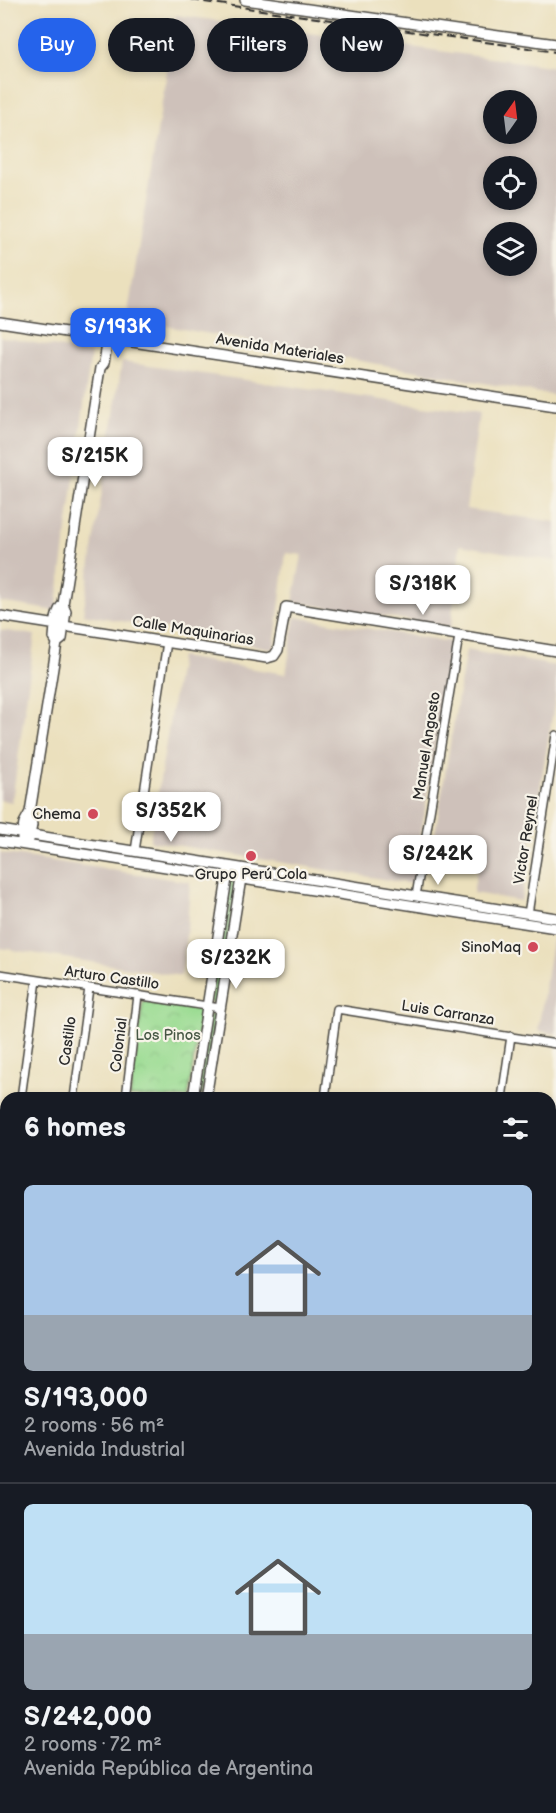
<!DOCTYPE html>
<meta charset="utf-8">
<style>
:root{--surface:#171b24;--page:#242831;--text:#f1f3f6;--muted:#9ea1a6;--line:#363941;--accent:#2563eb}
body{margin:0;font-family:"Balsamiq Sans",sans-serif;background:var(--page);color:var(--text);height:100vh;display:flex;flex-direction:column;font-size:22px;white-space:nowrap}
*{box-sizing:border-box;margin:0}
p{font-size:20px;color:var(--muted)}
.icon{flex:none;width:33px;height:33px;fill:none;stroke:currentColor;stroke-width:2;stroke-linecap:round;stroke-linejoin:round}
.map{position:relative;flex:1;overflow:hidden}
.sheet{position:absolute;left:0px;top:1092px;width:556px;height:722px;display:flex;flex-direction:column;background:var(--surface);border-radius:18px 18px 0 0;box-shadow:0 3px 9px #0003}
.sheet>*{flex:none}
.top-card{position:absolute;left:18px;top:18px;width:520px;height:54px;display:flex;gap:12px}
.needle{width:39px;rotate:14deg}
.tools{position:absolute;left:483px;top:90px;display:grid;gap:12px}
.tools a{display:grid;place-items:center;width:54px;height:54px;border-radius:50%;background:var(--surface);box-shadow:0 3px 9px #0003;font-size:30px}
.price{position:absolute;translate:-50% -51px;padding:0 14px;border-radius:12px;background:#fff;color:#222;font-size:20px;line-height:39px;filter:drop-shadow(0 2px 3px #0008)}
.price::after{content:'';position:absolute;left:50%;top:36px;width:18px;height:14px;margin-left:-9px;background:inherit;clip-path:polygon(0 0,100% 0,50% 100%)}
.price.active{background:var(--accent);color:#fff}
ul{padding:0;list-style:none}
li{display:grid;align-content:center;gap:12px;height:318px;padding:0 24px}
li+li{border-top:2px solid var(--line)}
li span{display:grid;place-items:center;height:186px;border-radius:9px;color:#555}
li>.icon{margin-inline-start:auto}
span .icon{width:108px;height:108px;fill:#fffc;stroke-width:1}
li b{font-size:26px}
h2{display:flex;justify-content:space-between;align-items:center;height:72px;padding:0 24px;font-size:26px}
.tag{padding:0 21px;border-radius:27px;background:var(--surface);box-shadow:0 3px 9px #0003;font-size:21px;line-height:54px}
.tag.active{background:var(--accent);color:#fff}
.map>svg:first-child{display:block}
.built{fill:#f1d5bd}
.industrial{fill:#cec1ba;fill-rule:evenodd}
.grass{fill:url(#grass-tufts);stroke:#63845f;stroke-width:1.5}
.park{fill:url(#park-crowns);stroke:#63845f;stroke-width:1.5}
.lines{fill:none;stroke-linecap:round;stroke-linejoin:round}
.street-casing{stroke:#484641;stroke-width:10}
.secondary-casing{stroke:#484641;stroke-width:12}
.primary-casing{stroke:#484641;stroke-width:14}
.street{stroke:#fff;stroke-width:7}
.secondary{stroke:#fff;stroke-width:9}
.primary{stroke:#fff;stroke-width:10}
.rail{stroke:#2b2b2b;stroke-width:2;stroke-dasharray:9 4.5;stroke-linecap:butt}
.poi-dot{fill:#d1495b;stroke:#f7f3e8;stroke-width:2}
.labels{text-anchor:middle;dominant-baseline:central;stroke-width:4.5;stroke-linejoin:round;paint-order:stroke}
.street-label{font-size:15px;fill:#2b2b2b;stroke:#f7f3e8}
.poi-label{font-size:15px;fill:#2b2b2b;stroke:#f7f3e8;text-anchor:end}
.park-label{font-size:15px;fill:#475745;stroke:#f7f3e8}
</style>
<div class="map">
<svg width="556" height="1813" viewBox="0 0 556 1813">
<defs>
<pattern id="grass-tufts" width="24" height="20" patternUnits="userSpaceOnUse" patternTransform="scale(1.5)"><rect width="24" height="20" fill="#9bdc93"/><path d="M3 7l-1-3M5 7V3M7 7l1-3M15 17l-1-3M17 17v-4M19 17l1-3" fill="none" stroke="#86bd7f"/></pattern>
<pattern id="park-crowns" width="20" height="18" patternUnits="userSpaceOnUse" patternTransform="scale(1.5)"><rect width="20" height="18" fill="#9bdc93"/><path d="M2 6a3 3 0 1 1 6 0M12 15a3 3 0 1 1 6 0" fill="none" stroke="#86bd7f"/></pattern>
</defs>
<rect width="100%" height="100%" fill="#f7f3e8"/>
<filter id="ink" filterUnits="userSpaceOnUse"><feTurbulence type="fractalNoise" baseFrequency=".0167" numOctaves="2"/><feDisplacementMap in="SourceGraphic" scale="12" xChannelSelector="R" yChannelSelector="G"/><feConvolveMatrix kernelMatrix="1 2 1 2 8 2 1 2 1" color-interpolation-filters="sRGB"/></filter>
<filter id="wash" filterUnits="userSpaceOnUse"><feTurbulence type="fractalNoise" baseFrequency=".008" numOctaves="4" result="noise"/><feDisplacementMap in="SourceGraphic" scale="24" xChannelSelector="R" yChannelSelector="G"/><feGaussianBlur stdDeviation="1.35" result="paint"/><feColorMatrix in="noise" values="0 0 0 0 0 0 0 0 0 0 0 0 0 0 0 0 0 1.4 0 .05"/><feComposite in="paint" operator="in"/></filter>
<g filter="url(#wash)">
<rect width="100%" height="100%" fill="#ebe0bd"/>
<path class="built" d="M 0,1643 L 6,1645 L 6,1684 L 0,1683 Z"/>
<path class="industrial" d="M 176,15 L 556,67 L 556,396 L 127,319 ZM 494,100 L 526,100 L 526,134 L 494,134 ZM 494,166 L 526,166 L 526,200 L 494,200 ZM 526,232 L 526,266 L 494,266 L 494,232 Z
M 0,337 L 91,353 L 56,611 L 0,602 Z
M 122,362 L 479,414 L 466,509 L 556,522 L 556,561 L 460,545 L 451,627 L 293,602 L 302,555 L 286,553 L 274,649 L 83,614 Z
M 295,617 L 452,642 L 413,884 L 150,841 L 180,657 L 286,674 Z
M 0,630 L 35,635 L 12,802 L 0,800 Z
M 466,650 L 556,666 L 556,694 L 521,901 L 473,893 L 480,853 L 433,845 Z
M 0,853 L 190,882 L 187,929 L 181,976 L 0,948 Z
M 552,941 L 556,941 L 556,1034 L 538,1031 Z"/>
<path class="grass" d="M 237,880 L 217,1004 L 210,1002 L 229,881 Z
M 209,1015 L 216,1016 L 202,1095 L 197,1094 Z"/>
<path class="park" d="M 143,1001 L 201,1010 L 188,1098 L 130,1097 Z
M 0,1746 L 6,1746 L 6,1808 L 68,1808 L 67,1813 L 0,1813 Z"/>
</g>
<g filter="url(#ink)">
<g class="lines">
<g class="street-casing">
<path id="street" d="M 135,851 L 167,642
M 416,896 L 459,636
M 528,914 L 556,735
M 0,974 L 220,1008
M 21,1098 L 37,980
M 74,1098 L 89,988
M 126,1098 L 138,995
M 325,1098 L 337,1009 L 556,1044
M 502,1098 L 511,1036
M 550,1149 L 556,1150
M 0,1298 L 6,1299
M 0,1370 L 6,1371
M 0,1439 L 6,1440
M 0,1490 L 6,1483
M 550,1494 L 556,1495
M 0,1522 L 6,1526
M 0,1579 L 6,1581
M 0,1637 L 6,1639
M 550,1672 L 556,1673
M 0,1690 L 6,1691
M 0,1741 L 6,1741
M 140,1808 L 177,1813
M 70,1813 L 71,1808"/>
</g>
<g class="secondary-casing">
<path id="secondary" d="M 245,0 L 556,44
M 0,322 L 556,406
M 0,616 L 267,658 L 274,656 L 278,650 L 286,607 L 556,651
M 57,643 L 54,638 C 55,627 55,612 63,604
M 0,830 L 556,918
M 22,839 L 24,823 L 30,812 L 57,643 L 62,639 L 66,611 L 63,604 L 100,368 L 104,363 L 108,338
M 29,840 L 32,825 L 30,812
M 0,841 L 556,928
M 193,1098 L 228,872
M 206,1098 L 242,872
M 0,1167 L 6,1168
M 0,1211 L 6,1212
M 550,1250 L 556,1251
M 550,1305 L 556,1306
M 178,1808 L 177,1813 L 180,1813
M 191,1808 L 231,1813"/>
</g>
<g class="primary-casing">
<path id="primary" d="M 0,1182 L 6,1183
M 0,1193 L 6,1194
M 550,1259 L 556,1260
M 550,1270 L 556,1271"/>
</g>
<use href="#street" class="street"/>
<use href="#secondary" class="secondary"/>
<use href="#primary" class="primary"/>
<path class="rail" d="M 191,0 L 556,52"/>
</g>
</g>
<g class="poi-dot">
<circle cx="93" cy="814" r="6"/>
<circle cx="251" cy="856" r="6"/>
<circle cx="533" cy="947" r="6"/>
</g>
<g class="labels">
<g class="street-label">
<text transform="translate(280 349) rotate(9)">Avenida Materiales</text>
<text transform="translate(193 631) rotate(9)">Calle Maquinarias</text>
<text transform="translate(427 746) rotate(-81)">Manuel Angosto</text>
<text transform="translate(526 840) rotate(-81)">Victor Reynel</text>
<text transform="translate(112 978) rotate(8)">Arturo Castillo</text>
<text transform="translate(448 1013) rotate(9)">Luis Carranza</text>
<text transform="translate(68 1041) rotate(-82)">Castillo</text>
<text transform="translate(119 1045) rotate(-83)">Colonial</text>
</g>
<g class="poi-label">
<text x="81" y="814">Chema</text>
<text x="251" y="874" text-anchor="middle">Grupo Perú Cola</text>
<text x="521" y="947">SinoMaq</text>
</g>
<g class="park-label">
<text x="168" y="1035">Los Pinos</text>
</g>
</g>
</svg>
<div class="tools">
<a><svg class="needle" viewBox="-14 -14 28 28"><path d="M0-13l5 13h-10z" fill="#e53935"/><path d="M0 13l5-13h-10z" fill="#9ea1a6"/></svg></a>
<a><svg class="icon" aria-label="locate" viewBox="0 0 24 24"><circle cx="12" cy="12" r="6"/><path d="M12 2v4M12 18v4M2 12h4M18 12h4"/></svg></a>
<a><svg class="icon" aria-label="layers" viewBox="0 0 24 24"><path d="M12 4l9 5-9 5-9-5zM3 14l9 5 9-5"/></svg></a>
</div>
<b class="price active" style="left:118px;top:359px">S/193K</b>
<b class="price" style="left:95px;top:488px">S/215K</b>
<b class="price" style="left:423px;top:616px">S/318K</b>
<b class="price" style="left:171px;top:843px">S/352K</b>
<b class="price" style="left:438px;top:886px">S/242K</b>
<b class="price" style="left:236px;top:990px">S/232K</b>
<div class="top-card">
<a class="tag active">Buy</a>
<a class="tag">Rent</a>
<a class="tag">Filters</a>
<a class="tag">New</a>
</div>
<section class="sheet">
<h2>6 homes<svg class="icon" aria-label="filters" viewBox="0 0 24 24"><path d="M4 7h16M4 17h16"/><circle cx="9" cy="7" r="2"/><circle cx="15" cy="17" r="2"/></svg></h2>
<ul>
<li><span style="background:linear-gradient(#a9c7e8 70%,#9aa5b1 0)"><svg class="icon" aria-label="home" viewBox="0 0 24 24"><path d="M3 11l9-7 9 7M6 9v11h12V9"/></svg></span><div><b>S/193,000</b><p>2 rooms · 56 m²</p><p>Avenida Industrial</p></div></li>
<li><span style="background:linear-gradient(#bfe0f5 70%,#9aa5b1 0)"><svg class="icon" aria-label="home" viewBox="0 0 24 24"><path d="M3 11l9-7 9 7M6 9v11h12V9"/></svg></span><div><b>S/242,000</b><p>2 rooms · 72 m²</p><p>Avenida República de Argentina</p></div></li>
</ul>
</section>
</div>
